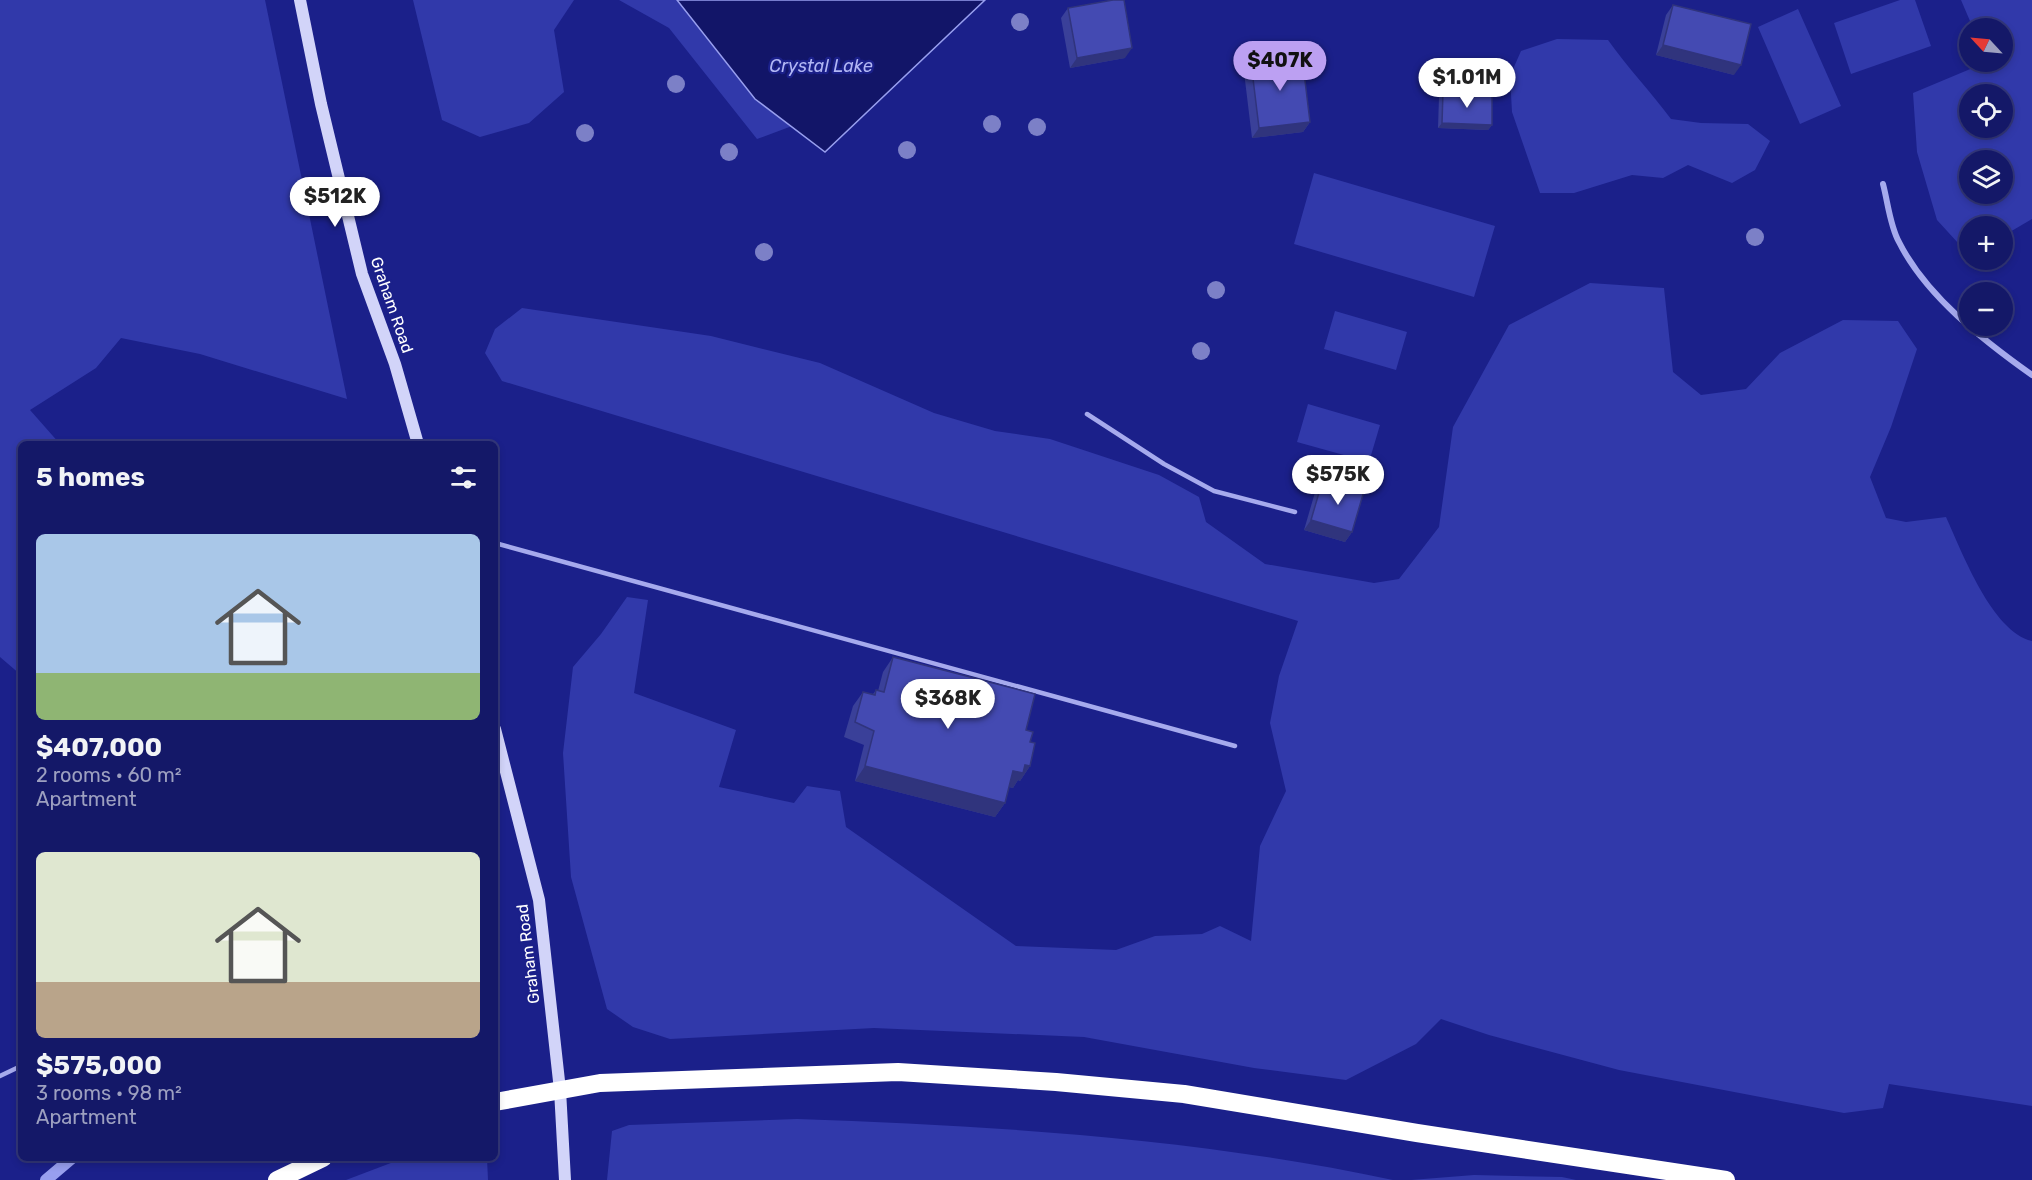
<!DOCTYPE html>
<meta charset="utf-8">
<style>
:root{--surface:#141868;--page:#212571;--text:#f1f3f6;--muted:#9da0c0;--line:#33377c;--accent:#bca0f2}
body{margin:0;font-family:Rubik,sans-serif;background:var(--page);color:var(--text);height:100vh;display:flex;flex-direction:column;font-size:22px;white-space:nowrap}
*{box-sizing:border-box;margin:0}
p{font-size:20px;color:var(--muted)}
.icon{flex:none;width:33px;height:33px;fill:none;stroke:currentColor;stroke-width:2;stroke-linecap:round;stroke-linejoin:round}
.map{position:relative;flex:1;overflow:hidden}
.side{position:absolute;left:18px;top:441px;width:480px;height:720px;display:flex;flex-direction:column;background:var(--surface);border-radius:9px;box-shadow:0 3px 9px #0003,0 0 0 2px var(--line)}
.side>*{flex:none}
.needle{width:39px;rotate:296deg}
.fabs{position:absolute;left:1959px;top:18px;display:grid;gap:12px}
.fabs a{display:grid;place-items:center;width:54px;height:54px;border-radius:50%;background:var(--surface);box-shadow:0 3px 9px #0003,0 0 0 2px var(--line);font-size:30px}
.price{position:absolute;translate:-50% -51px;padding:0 14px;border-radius:21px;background:#fff;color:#222;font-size:20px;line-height:39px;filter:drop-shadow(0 2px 3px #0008)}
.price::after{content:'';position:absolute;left:50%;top:36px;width:18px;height:14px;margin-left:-9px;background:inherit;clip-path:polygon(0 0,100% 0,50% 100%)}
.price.selected{background:var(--accent);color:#111}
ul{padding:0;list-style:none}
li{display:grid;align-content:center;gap:12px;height:318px;padding:0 18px}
li span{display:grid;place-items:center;height:186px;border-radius:9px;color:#555}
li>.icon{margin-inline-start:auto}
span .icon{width:108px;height:108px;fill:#fffc;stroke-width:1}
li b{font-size:26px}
h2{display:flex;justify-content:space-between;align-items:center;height:72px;padding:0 18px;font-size:26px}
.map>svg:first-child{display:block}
.green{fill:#3139aa;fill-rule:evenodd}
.water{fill:#121568;stroke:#989fef;stroke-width:1.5}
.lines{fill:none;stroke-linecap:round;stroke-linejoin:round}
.stream{stroke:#989fef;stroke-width:12}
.service{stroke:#a6aaed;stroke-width:4.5}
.minor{stroke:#a6aaed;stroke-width:6}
.secondary{stroke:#d2d4f9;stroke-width:12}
.motorway{stroke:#fff;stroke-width:18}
.tree{fill:#7c80c7}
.wall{fill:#3a4099}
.shaded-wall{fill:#30347d}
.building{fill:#444ab2;stroke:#30347d;stroke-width:1.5}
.labels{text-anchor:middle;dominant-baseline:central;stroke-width:4.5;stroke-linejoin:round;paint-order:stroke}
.street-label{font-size:16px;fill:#fff;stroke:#1b208a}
.water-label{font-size:18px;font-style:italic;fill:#b1b6f4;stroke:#1b208a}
</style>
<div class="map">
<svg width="2032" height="1180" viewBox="0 0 2032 1180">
<rect width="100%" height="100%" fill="#1b208a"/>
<path class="green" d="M 0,0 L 265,0 L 347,399 L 200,354 L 121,338 L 96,368 L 30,410 L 60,444 L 21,444 L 21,675 L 0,657 Z
M 413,0 L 574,0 L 554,30 L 564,92 L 529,123 L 480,137 L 442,120 Z
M 619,0 L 678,0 L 792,126 L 757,139 L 669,28 Z
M 1900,0 L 1915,0 L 1931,46 L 1851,74 L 1834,23 Z
M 1961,0 L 2032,0 L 2032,219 L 2003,236 L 2002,226 L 1970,226 L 1969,255 L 1937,220 L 1917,152 L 1913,93 L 1987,62 L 2002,62 L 2002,28 L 1973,28 ZM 1970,94 L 2002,94 L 2002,128 L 1970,128 ZM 1970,160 L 2002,160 L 2002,194 L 1970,194 Z
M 1798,9 L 1841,106 L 1800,124 L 1758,27 Z
M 1557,39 L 1608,40 C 1628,68 1650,91 1671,119 L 1701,123 L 1748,124 L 1770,141 L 1755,170 L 1732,183 L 1688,165 L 1663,178 L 1632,175 L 1574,193 L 1540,193 L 1512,112 L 1510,76 L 1521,51 Z
M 1314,173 L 1495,226 L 1474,297 L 1294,244 Z
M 1590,283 L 1664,288 L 1673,372 L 1701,395 L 1746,389 L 1780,353 L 1843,320 L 1898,321 L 1917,349 L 1891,427 L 1870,477 L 1886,518 L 1906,522 L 1946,517 C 1962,552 1992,632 2032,641 L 2032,1106 L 1889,1084 L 1883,1108 L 1844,1113 L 1619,1070 L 1489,1035 L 1441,1019 L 1416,1044 L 1346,1080 L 1254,1068 L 1084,1037 L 874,1028 L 670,1039 L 633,1027 L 607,1009 L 571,877 L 563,753 L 573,667 L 601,634 L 627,597 L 648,600 L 634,693 L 736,730 L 719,787 L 794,803 L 807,786 L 840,791 L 846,827 L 1016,946 L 1116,950 L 1155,936 L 1202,934 L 1220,926 L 1251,941 L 1260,846 L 1286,791 L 1270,723 L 1279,676 L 1298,621 L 502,381 L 485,353 L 495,329 L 522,308 L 711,336 L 820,363 L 934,413 L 995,431 L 1050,439 L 1159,475 L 1199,497 L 1206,522 L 1265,564 L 1374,583 L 1399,579 L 1439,527 L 1453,427 L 1509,325 Z
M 1335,311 L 1407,332 L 1396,370 L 1324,349 Z
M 1308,404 L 1380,425 L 1369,462 L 1297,442 Z
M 797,1119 C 997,1126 1196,1138 1393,1180 L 607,1180 L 612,1131 L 629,1125 Z
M 404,1158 L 487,1158 L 488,1180 L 346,1180 Z
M 1474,1175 L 1562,1177 L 1576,1180 L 1411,1180 Z"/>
<path class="water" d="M 677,0 L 985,0 L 825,152 L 755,99 Z"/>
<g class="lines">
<path class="stream" d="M 46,1180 L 72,1158"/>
<path class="service" d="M 1087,414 L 1164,464 L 1214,491 L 1295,512
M 495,543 L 1235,746
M 0,1076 L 21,1066"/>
<path class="minor" d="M 1883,184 C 1888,203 1890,226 1899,242 C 1926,296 1984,341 2032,375"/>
<path class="secondary" d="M 300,0 L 321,104 L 362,274 L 395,364 L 418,444
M 495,729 L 539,900 L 560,1090 L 565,1180"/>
<path class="motorway" d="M 495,1102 L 600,1083 L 898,1072 L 1056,1082 L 1184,1094 L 1417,1133 L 1726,1180
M 277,1180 L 323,1158"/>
</g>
<g class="tree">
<circle cx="1020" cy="22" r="9"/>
<circle cx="676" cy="84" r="9"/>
<circle cx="992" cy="124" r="9"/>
<circle cx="1037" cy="127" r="9"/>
<circle cx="585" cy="133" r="9"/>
<circle cx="907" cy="150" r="9"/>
<circle cx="729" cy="152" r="9"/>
<circle cx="1755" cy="237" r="9"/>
<circle cx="764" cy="252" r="9"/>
<circle cx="1216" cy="290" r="9"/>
<circle cx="1201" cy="351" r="9"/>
</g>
<path class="wall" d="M 1673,5 L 1734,75 L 1656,55 L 1666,15 Z
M 1068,8 L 1125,58 L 1070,68 L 1061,18 Z
M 1251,62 L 1310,122 L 1303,132 L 1252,138 L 1244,72 Z
M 1443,92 L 1492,125 L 1488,130 L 1438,128 L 1439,97 Z
M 1323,479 L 1352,532 L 1345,542 L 1304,530 L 1316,489 Z
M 893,657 L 1026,730 L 1030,742 L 1030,766 L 1020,781 L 1018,780 L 1013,788 L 1009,787 L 1005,803 L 995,817 L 855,781 L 864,745 L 844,737 L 853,706 L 863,692 L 873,694 L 876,690 L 878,691 L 883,672 Z"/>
<path class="shaded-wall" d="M 1663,45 L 1741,65 L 1734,75 L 1656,55 Z
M 1132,48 L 1125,58 L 1070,68 L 1077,58 Z
M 1310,122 L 1303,132 L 1252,138 L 1259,128 Z
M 1442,123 L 1492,125 L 1488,130 L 1438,128 Z
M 1311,520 L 1352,532 L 1345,542 L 1304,530 Z
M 1025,765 L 1030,766 L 1020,781 L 1018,780 L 1013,788 L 1003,785 L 1013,771 Z
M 865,766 L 1005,803 L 995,817 L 855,781 Z"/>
<path class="building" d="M 1113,0 L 1124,0 L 1132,48 L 1077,58 L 1068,8 Z
M 1673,5 L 1751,24 L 1741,65 L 1663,45 Z
M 1302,56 L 1310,122 L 1259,128 L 1251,62 Z
M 1443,92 L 1492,94 L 1492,125 L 1442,123 Z
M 1323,479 L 1364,491 L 1352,532 L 1311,520 Z
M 893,657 L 1035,694 L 1026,730 L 1033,732 L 1030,742 L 1035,743 L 1030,766 L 1025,765 L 1023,773 L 1013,771 L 1005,803 L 865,766 L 874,731 L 855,722 L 863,692 L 875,695 L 876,690 L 884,692 Z"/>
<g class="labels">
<g class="street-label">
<text transform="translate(392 305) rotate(71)">Graham Road</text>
<text transform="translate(528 954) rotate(-97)">Graham Road</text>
</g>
<g class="water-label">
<text x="821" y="66">Crystal Lake</text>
</g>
</g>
</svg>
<div class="fabs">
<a><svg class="needle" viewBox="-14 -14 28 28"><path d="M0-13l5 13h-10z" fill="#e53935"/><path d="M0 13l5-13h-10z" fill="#9da0c0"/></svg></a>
<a><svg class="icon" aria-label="locate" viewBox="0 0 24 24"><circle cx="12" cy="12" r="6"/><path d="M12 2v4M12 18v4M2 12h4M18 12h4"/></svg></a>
<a><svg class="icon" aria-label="layers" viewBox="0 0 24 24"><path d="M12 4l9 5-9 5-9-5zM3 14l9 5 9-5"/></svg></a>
<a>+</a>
<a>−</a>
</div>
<b class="price selected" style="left:1280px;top:92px">$407K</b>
<b class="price" style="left:1467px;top:109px">$1.01M</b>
<b class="price" style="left:335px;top:228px">$512K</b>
<b class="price" style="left:1338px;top:506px">$575K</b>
<b class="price" style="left:948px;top:730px">$368K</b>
<section class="side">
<h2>5 homes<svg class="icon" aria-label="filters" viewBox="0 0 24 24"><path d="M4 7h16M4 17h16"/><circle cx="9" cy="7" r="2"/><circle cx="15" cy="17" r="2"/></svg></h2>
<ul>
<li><span style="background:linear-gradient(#a9c7e8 75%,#8fb573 0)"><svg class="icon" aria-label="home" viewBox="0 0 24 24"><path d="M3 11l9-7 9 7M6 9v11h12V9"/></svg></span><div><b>$407,000</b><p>2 rooms · 60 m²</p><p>Apartment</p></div></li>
<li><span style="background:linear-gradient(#dfe7d0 70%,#b9a48a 0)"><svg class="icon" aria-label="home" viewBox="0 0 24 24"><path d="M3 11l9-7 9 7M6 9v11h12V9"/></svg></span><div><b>$575,000</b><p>3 rooms · 98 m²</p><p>Apartment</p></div></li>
</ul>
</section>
</div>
